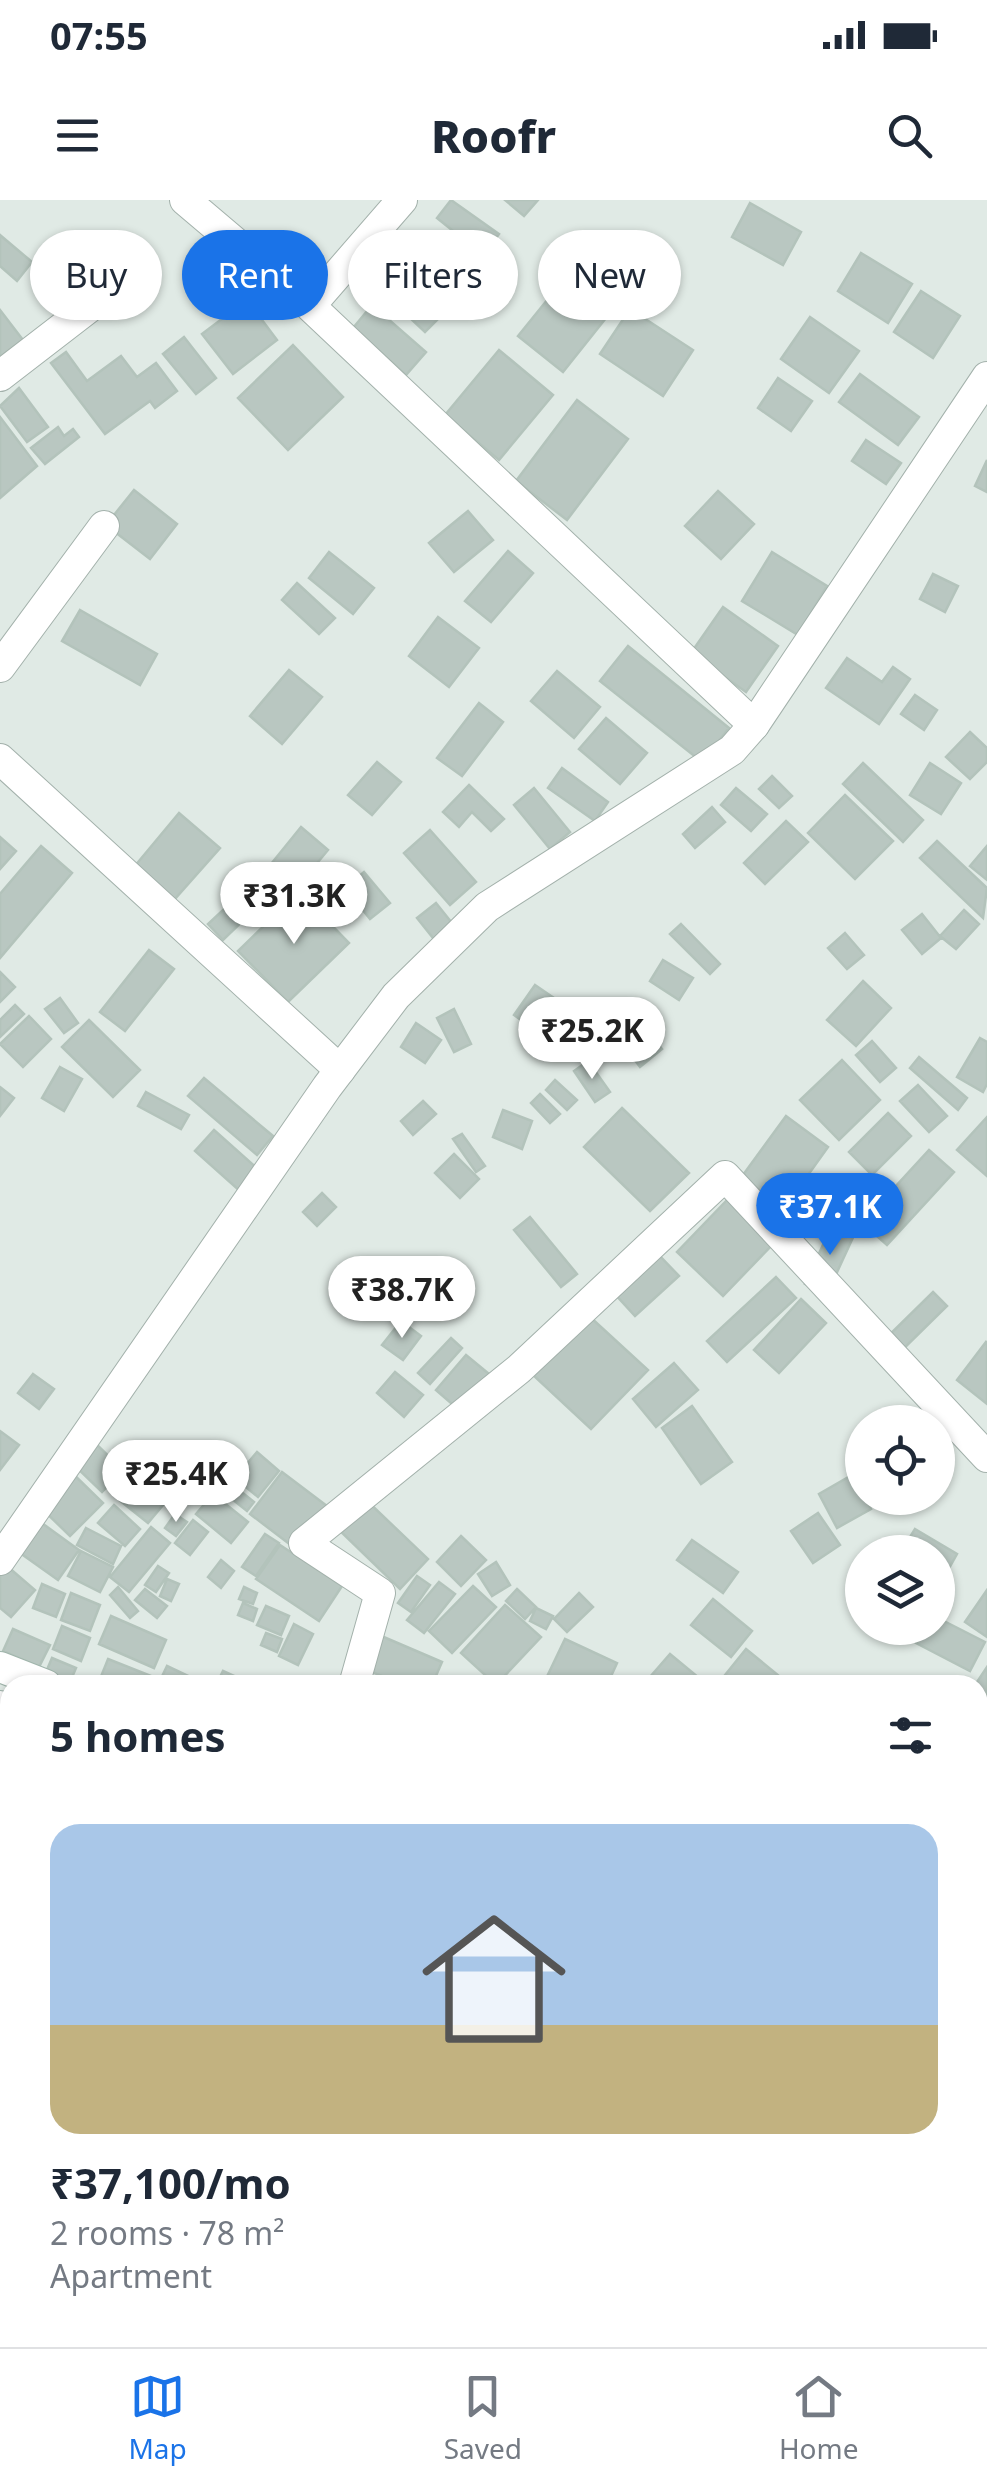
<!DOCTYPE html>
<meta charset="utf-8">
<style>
:root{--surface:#fff;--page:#f6f6f7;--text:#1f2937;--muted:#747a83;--line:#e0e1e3;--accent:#1a73e8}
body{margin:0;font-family:"Noto Sans",sans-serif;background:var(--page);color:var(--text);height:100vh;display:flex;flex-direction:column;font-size:38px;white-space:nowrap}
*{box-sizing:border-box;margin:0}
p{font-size:32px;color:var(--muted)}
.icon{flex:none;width:55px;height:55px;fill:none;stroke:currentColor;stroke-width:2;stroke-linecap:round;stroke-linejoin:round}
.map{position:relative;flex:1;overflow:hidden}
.details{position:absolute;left:0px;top:1475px;width:988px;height:672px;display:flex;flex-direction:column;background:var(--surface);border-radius:30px 30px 0 0;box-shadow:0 2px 8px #0004}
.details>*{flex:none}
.guide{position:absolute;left:30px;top:30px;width:928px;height:90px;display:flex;gap:20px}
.buttons{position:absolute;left:845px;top:1205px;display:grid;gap:20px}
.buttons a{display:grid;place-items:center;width:110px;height:110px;border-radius:50%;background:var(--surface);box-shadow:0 2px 8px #0004;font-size:50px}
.price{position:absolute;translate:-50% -85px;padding:0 22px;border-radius:35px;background:#fff;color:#222;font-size:32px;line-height:65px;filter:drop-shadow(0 2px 5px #0008)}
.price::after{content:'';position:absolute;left:50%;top:60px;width:30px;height:22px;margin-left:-15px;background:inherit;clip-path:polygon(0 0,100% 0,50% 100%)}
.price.active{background:var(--accent);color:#fff}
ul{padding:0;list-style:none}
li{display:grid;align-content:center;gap:20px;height:530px;padding:0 50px}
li+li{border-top:2px solid var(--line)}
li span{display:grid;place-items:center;height:310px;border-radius:30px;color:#555}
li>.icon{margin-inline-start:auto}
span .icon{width:180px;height:180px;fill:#fffc;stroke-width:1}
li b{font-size:42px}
h2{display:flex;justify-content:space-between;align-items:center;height:120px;padding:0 50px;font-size:42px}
.chip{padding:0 35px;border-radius:45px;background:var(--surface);box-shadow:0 2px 8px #0004;font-size:35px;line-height:90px}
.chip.active{background:var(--accent);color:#fff}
.status{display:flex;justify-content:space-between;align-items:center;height:70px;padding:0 50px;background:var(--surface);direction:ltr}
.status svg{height:28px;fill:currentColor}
header{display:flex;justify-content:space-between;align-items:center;height:130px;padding:0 50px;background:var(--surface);font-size:45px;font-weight:800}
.tab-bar{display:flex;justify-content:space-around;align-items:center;height:140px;border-top:2px solid var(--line);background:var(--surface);font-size:28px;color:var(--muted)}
.tab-bar a{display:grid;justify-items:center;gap:5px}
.tab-bar .active{color:var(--accent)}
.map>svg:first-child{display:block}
.building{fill:#b9c7c1;stroke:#b3c3bb;stroke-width:2.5}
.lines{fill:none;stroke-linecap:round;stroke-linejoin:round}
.minor-casing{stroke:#a3b1ab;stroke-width:32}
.tertiary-casing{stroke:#a3b1ab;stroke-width:32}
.secondary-casing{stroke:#a0b5ac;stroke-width:32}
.minor{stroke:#fff;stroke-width:30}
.tertiary{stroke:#fff;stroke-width:30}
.secondary{stroke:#fff;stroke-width:30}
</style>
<div class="status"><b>07:55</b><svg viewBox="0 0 49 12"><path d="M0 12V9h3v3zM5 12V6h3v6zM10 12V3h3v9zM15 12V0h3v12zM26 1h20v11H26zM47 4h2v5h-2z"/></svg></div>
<header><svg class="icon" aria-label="menu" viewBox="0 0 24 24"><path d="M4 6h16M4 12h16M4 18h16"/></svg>Roofr<svg class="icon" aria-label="search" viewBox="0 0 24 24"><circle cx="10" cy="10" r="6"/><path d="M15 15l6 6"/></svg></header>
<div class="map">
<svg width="987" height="2147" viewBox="0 0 987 2147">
<rect width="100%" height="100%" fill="#e0eae5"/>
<path class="building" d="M 451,0 L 499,34 L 483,55 L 437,18 Z
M 505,0 L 538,0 L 524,16 Z
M 750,3 L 801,32 L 783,65 L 732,37 Z
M 0,35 L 32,62 L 17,81 L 0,66 Z
M 861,53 L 912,84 L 888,123 L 838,91 Z
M 394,68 L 442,115 L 425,132 L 376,86 Z
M 565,78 L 610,113 L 563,172 L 518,136 Z
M 921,91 L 960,116 L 933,158 L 894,132 Z
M 247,100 L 277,140 L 233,174 L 202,134 Z
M 372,105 L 426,152 L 406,175 L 353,128 Z
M 630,109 L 693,150 L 663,196 L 600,154 Z
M 0,110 L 23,140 L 0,157 Z
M 810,117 L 859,151 L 829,193 L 781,159 Z
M 184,137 L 216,178 L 196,194 L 163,154 Z
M 293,145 L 343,197 L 288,250 L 238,198 Z
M 499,150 L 553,195 L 499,260 L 445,215 Z
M 66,152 L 87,181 L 121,156 L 137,177 L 156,163 L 177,191 L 155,208 L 150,201 L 105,234 L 51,163 Z
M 860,174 L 919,217 L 898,245 L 839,202 Z
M 778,178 L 812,201 L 791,231 L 758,208 Z
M 19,188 L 48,227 L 27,242 L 0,206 Z
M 577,200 L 628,239 L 567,320 L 516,281 Z
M 0,217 L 37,266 L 0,298 Z
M 58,227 L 64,236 L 73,229 L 79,237 L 45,264 L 31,248 Z
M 866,240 L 901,263 L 886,284 L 852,261 Z
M 987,260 L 987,292 L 975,286 Z
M 134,290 L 177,324 L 150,359 L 106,325 Z
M 718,291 L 754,324 L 721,359 L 685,326 Z
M 468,311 L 493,340 L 454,372 L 429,343 Z
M 508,351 L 533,373 L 491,422 L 465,401 Z
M 329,352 L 374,388 L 353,414 L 309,378 Z
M 772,352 L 827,386 L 798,435 L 742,401 Z
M 933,374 L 958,386 L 945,412 L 920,399 Z
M 297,383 L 335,418 L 319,434 L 282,400 Z
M 723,407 L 778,446 L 746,492 L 691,453 Z
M 80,410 L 157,454 L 140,485 L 62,441 Z
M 438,417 L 479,448 L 449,487 L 409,456 Z
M 628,446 L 729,528 L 702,562 L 600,481 Z
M 847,458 L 882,482 L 893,467 L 910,479 L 879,524 L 826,488 Z
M 289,470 L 322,497 L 282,544 L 250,516 Z
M 557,471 L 600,507 L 574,538 L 531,501 Z
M 915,495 L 937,510 L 924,530 L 901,514 Z
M 479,503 L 503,522 L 462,576 L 437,558 Z
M 606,518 L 647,553 L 620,584 L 579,549 Z
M 970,532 L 987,548 L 987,562 L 970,579 L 946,557 Z
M 377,562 L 401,582 L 372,615 L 348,595 Z
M 863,563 L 923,620 L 903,642 L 843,584 Z
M 930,563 L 961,583 L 941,614 L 910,595 Z
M 562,568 L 608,602 L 595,621 L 548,588 Z
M 772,576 L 792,596 L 779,608 L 759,589 Z
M 469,585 L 504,619 L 491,631 L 472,612 L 459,627 L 443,612 Z
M 534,588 L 570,632 L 550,649 L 514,605 Z
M 736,588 L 767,614 L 751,631 L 721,605 Z
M 845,595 L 893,641 L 855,679 L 808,633 Z
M 712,607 L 725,622 L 695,648 L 683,634 Z
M 179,613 L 220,648 L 174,700 L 134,667 Z
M 786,621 L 808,642 L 765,684 L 744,663 Z
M 301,627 L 328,650 L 298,686 L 271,664 Z
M 430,630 L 476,682 L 450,705 L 404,653 Z
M 0,637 L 16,651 L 0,669 Z
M 937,641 L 987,688 L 983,718 L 920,658 Z
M 41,646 L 72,673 L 0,758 L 0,694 Z
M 987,646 L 987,680 L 970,666 Z
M 364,672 L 390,703 L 370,719 L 345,688 Z
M 299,692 L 349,743 L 288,802 L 238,751 Z
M 237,697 L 252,712 L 223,740 L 208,724 Z
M 436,703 L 456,728 L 437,743 L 417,718 Z
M 964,710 L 979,724 L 956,749 L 940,736 Z
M 922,714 L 941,738 L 922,754 L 902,730 Z
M 681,724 L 720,764 L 710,774 L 670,734 Z
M 845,733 L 864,755 L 847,769 L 828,748 Z
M 149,750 L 174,769 L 125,831 L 100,812 Z
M 663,760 L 693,778 L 679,800 L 650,781 Z
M 0,772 L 15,787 L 0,802 Z
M 863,781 L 891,808 L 856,846 L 827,820 Z
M 535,785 L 557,800 L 535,830 L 514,815 Z
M 60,798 L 78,823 L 64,833 L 45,809 Z
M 15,805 L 24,814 L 0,837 L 0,820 Z
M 454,809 L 471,844 L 454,852 L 437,818 Z
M 29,816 L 51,839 L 23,867 L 0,844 Z
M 89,820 L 140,870 L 113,897 L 62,847 Z
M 416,823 L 441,840 L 425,863 L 401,847 Z
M 648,831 L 662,849 L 640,867 L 625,847 Z
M 980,838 L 987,842 L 987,884 L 983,892 L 957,877 Z
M 872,841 L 896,868 L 880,882 L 856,855 Z
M 919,857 L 967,898 L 958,910 L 910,868 Z
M 842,860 L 880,900 L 839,940 L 800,900 Z
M 588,861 L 610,892 L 595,902 L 574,871 Z
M 60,867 L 82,879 L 64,911 L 42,898 Z
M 204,878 L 273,936 L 257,955 L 188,896 Z
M 555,880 L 577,900 L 567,910 L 546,890 Z
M 918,885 L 947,916 L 929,932 L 900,901 Z
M 0,887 L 14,898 L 0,916 Z
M 146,892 L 189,915 L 181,929 L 138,906 Z
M 540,894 L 560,914 L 550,923 L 531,903 Z
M 423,901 L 436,914 L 413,935 L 401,921 Z
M 622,908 L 689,973 L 650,1011 L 584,947 Z
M 503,910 L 532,921 L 522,949 L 493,937 Z
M 888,913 L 911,936 L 872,975 L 849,952 Z
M 786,916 L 828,947 L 778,1017 L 735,986 Z
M 987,917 L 987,976 L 957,950 Z
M 214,930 L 260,971 L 241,992 L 195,951 Z
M 462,934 L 485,966 L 476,972 L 453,939 Z
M 929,950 L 954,972 L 887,1045 L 862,1023 Z
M 454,954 L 479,979 L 460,998 L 435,973 Z
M 322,993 L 336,1007 L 317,1026 L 303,1012 Z
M 729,998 L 775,1042 L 723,1096 L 677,1052 Z
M 530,1017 L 577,1074 L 561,1087 L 514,1030 Z
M 833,1023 L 855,1033 L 827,1094 L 805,1084 Z
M 658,1054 L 679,1076 L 635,1116 L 614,1093 Z
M 456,1066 L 471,1079 L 444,1108 L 429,1094 Z
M 776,1077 L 796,1098 L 727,1162 L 707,1141 Z
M 933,1092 L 947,1106 L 890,1162 L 876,1148 Z
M 801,1099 L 826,1123 L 779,1173 L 754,1150 Z
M 589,1116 L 648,1170 L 591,1229 L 533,1175 Z
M 401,1121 L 421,1136 L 403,1160 L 382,1145 Z
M 451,1138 L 462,1148 L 430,1184 L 418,1173 Z
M 986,1142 L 987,1143 L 987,1204 L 957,1180 Z
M 466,1155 L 489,1174 L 459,1210 L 436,1190 Z
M 674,1163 L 698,1190 L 656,1227 L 633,1199 Z
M 395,1172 L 423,1195 L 404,1217 L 377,1193 Z
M 33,1174 L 54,1189 L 39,1209 L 18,1193 Z
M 692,1206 L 732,1262 L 701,1284 L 662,1228 Z
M 0,1231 L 19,1245 L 0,1270 Z
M 94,1242 L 123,1270 L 102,1292 L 73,1264 Z
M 257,1252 L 279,1271 L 258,1297 L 235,1278 Z
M 67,1268 L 103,1303 L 70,1336 L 34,1301 Z
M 282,1272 L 327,1306 L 296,1349 L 250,1314 Z
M 140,1273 L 169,1298 L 148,1323 L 118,1299 Z
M 852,1275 L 871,1309 L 837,1328 L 819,1294 Z
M 234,1286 L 254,1302 L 247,1311 L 227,1295 Z
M 213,1294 L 248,1322 L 231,1343 L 196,1314 Z
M 363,1297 L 428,1359 L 400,1389 L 335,1326 Z
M 114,1305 L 140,1329 L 125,1346 L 98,1323 Z
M 28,1313 L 79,1350 L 58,1380 L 6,1343 Z
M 818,1313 L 840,1345 L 813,1363 L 791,1331 Z
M 175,1314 L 187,1322 L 176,1336 L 165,1328 Z
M 193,1320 L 208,1332 L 190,1355 L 175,1343 Z
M 151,1327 L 170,1343 L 129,1392 L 110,1377 Z
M 86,1328 L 121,1346 L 113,1364 L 77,1345 Z
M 915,1329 L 957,1354 L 948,1370 L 938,1364 L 938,1352 L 917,1352 L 905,1345 Z
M 265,1334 L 279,1343 L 256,1376 L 242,1367 Z
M 461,1336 L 486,1360 L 461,1386 L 437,1362 Z
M 692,1340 L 738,1372 L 723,1393 L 677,1360 Z
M 280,1345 L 342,1386 L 319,1421 L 256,1379 Z
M 81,1351 L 113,1367 L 100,1392 L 68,1376 Z
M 0,1360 L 35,1390 L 11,1417 L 0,1408 Z
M 221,1360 L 234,1371 L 221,1388 L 208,1377 Z
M 496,1362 L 510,1385 L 492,1396 L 478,1374 Z
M 158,1366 L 169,1373 L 156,1392 L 145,1385 Z
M 417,1376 L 430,1385 L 411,1412 L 398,1403 Z
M 167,1379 L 179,1384 L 171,1401 L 160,1396 Z
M 439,1382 L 455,1394 L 424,1433 L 407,1420 Z
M 42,1384 L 65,1394 L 56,1417 L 33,1408 Z
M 473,1386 L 496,1407 L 452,1453 L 429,1431 Z
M 118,1387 L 138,1411 L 130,1418 L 110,1395 Z
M 244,1387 L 257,1393 L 253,1404 L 239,1399 Z
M 145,1389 L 167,1406 L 157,1418 L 135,1400 Z
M 517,1389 L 536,1407 L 525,1419 L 506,1401 Z
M 987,1390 L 987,1437 L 965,1422 Z
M 71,1393 L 100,1405 L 90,1431 L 61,1420 Z
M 579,1393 L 593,1407 L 567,1432 L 554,1419 Z
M 713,1399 L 752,1431 L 731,1457 L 691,1425 Z
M 243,1403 L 257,1409 L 253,1421 L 238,1415 Z
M 505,1405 L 541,1437 L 496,1485 L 461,1453 Z
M 266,1406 L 289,1416 L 281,1435 L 257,1425 Z
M 536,1408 L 553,1416 L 546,1429 L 530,1421 Z
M 111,1416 L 166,1440 L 154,1468 L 99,1444 Z
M 938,1418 L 985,1442 L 970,1471 L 916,1443 L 924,1428 L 938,1428 Z
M 294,1424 L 313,1434 L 298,1465 L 279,1456 Z
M 62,1426 L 90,1438 L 81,1461 L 53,1449 Z
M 13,1429 L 50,1445 L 39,1467 L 3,1451 Z
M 266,1433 L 282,1439 L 277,1452 L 261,1445 Z
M 379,1435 L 442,1462 L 432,1485 L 403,1485 L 365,1469 Z
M 565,1439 L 617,1463 L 607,1485 L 543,1485 Z
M 746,1449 L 790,1485 L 717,1485 Z
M 670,1454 L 704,1482 L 701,1485 L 643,1485 Z
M 52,1458 L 76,1468 L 70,1482 L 46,1472 Z
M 108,1459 L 151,1476 L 148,1485 L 114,1485 L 100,1479 Z
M 167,1466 L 199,1481 L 197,1485 L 158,1485 Z
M 987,1467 L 987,1517 L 978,1511 L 975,1485 Z
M 223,1471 L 252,1484 L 252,1485 L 216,1485 Z
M 2,1557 L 10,1560 L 10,1599 L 0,1595 Z
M 0,1603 L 10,1607 L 10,1653 L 0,1675 Z
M 987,1616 L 987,1726 L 978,1720 L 978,1631 Z
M 10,1667 L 10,1711 L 0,1707 L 0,1689 Z
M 7,1724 L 10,1726 L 10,1791 L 0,1786 L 0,1739 Z
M 978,1726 L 987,1731 L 986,1747 L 978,1743 Z
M 3,1832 L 10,1836 L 10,1864 L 0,1858 Z
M 978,1987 L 987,1992 L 984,2018 L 978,2015 Z
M 0,1998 L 10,2002 L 10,2059 L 0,2054 Z
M 980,2048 L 987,2051 L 987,2079 L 978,2074 Z
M 7,2094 L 10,2095 L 10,2121 L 0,2116 Z
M 0,2121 L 10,2126 L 7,2147 L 0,2147 Z
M 71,2138 L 101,2138 L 117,2147 L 66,2147 Z
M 108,2138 L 153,2138 L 148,2147 L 126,2147 Z
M 212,2138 L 278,2138 L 293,2147 L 206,2147 Z
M 399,2138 L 417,2138 L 426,2144 L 393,2147 Z
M 459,2138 L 481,2138 L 473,2147 L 463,2147 L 456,2141 Z
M 600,2138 L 622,2138 L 616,2147 L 595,2147 Z
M 631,2138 L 641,2138 L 656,2144 L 627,2147 Z
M 696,2138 L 704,2138 L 723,2147 L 691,2147 Z
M 842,2138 L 861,2138 L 857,2147 L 842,2147 L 838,2145 Z
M 863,2138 L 883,2138 L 880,2147 L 860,2147 Z"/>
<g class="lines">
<g class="minor-casing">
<path id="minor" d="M 185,0 L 310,106 L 754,525
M 310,106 L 402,0
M 0,176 L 96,102
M 0,467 L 104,326
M 0,559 L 340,870
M 354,1485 L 380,1393 L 304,1343 L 519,1169 L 725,976 L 987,1257
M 0,1868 L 10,1875
M 0,1922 L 10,1908
M 0,1972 L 10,1978
M 978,2100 L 987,2102
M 303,2138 L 320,2147
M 741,2138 L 742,2147
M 53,2147 L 58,2138
M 344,2147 L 350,2138"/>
</g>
<g class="tertiary-casing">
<path id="tertiary" d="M 0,1360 L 327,887 L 396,796 L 487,707 L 732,550 L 754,525 L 987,177"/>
</g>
<g class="secondary-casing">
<path id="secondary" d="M 0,1467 L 46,1485
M 0,1506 L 10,1511
M 978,1924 L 987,1930
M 978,1955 L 987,1960"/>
</g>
<use href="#minor" class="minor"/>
<use href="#tertiary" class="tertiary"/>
<use href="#secondary" class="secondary"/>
</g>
</svg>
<div class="buttons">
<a><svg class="icon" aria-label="locate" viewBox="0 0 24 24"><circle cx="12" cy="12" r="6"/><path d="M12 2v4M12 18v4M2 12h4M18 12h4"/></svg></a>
<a><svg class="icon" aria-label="layers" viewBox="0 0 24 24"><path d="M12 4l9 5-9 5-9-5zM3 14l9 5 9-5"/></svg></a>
</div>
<b class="price" style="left:294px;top:747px">₹31.3K</b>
<b class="price" style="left:592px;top:882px">₹25.2K</b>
<b class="price active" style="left:830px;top:1058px">₹37.1K</b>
<b class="price" style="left:402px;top:1141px">₹38.7K</b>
<b class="price" style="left:176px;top:1325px">₹25.4K</b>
<div class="guide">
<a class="chip">Buy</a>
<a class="chip active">Rent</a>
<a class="chip">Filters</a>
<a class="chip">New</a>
</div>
<section class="details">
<h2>5 homes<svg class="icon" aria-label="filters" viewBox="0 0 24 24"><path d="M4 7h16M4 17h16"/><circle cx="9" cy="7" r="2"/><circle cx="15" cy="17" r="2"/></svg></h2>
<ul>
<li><span style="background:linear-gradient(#a9c7e8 65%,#c2b280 0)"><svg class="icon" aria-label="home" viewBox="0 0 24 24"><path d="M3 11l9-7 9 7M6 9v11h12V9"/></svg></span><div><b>₹37,100/mo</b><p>2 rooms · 78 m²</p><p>Apartment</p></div></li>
</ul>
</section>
</div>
<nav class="tab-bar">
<a class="active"><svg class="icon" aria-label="map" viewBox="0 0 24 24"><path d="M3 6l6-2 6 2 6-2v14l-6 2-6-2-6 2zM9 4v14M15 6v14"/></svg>Map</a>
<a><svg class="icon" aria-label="saved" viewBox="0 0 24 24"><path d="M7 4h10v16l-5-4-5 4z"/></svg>Saved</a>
<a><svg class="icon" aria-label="home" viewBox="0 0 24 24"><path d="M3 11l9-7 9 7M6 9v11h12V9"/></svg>Home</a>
</nav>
